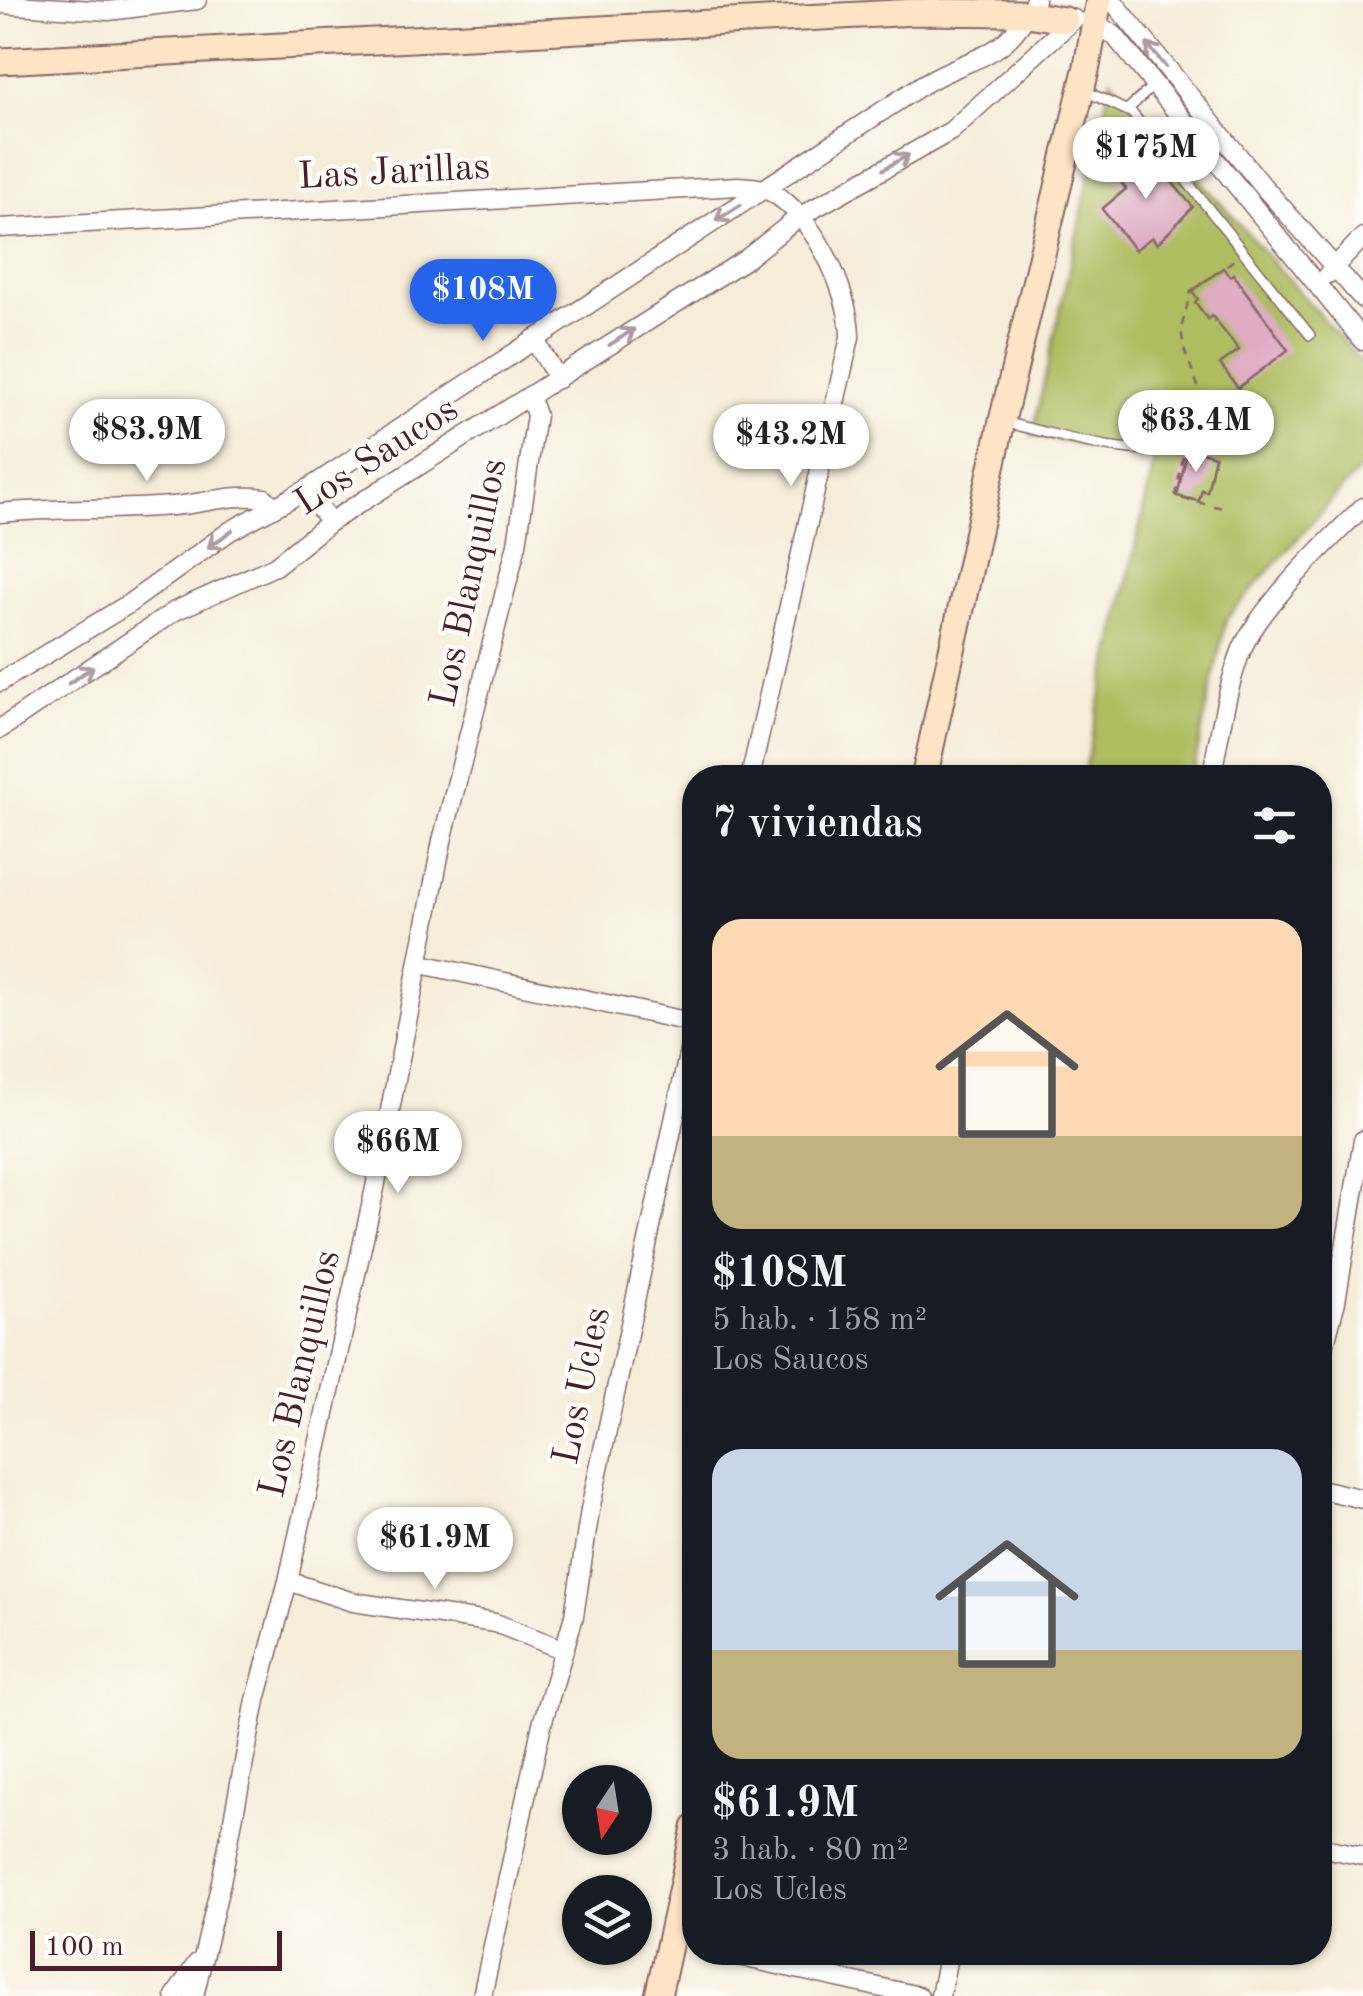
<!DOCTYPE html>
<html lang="es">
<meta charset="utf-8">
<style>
:root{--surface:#171b24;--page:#20242c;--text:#f1f3f6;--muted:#9ea1a6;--accent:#2563eb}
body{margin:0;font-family:"Old Standard TT",serif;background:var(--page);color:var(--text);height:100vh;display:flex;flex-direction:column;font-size:38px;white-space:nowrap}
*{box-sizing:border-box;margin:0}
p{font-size:32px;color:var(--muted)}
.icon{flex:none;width:55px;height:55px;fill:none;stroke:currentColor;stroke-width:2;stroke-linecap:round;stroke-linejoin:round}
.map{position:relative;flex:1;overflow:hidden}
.details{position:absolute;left:682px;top:765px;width:650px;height:1200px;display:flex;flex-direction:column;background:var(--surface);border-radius:40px;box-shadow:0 2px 8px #0004}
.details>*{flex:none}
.needle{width:65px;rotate:192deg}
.tools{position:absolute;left:562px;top:1765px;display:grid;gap:20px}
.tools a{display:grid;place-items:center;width:90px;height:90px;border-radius:50%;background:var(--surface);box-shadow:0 2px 8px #0004;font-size:50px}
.scale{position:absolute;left:30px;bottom:25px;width:252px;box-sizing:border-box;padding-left:10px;border:5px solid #4a1f2b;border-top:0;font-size:28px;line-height:35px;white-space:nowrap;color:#4a1f2b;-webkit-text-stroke:8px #fdfcf7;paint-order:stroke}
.price{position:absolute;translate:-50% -85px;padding:0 22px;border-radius:35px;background:#fff;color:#222;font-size:32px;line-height:65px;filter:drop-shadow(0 2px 5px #0008)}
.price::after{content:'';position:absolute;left:50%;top:60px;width:30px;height:22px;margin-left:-15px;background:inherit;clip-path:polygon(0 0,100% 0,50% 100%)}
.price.current{background:var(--accent);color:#fff}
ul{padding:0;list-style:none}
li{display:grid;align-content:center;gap:20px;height:530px;padding:0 30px}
li span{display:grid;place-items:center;height:310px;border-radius:30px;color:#555}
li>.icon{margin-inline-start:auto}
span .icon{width:180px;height:180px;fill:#fffc;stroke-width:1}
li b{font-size:42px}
h2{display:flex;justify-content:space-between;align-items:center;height:120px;padding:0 30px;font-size:42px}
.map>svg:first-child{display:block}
.green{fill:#aebd60;stroke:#7c6e46;stroke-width:2.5}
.building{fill:#dfacc4}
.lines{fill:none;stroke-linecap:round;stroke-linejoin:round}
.lane-casing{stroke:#866768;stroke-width:12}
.street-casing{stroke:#866768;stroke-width:21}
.secondary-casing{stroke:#866768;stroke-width:29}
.path{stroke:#866768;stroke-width:2.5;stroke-dasharray:8 8;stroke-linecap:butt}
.lane{stroke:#fff;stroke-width:9}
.street{stroke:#fff;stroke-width:18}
.secondary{stroke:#ffe4c6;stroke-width:25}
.oneway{stroke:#ae9aa0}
.labels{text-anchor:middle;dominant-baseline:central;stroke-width:9;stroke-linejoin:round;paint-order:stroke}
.street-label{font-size:38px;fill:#4a1f2b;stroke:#fdfcf7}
</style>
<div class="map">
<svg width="1363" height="1996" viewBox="0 0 1363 1996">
<rect width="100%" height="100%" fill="#fdfcf7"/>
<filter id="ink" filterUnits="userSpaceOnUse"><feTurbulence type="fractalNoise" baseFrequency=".01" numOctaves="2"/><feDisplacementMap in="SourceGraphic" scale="20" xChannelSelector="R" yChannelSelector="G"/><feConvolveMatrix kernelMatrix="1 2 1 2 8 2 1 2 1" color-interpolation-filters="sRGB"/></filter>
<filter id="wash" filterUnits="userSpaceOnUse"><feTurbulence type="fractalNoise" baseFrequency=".0048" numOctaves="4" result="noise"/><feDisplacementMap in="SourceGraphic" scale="40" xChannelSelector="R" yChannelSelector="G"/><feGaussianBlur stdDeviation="2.25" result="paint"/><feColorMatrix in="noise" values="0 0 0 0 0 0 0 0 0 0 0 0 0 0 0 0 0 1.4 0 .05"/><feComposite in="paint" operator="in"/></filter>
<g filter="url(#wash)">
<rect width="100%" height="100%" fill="#f6edd9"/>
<path class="green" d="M 1111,79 L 1363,364 L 1363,465 L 1226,619 L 1192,777 L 1083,777 L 1155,459 L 1032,436 Z"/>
<g id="blocks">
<path class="building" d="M 1144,149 L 1193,207 L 1157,244 L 1152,237 L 1135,250 L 1102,209 L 1126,189 L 1114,173 Z
M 1223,268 L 1230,276 L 1233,274 L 1288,350 L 1238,388 L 1220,364 L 1239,350 L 1212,316 L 1208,319 L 1195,302 L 1198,299 L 1192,291 Z
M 1192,449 L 1215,456 L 1207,492 L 1202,490 L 1199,501 L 1177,496 L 1187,453 Z"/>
</g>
</g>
<g filter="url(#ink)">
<use href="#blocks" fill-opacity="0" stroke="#866768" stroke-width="2.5"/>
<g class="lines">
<g class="lane-casing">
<path id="lane" d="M 1083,90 L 1132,113 L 1310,335
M 1127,110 L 1154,85
M 1005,422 C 1056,435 1134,460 1185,445"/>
</g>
<g class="street-casing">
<path id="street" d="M 1112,0 L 1262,185 L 1363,299
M 0,4 L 108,11 L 197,0
M 1089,20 L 1114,35 L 1363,341
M 0,228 L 738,186 C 748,187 760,187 769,191 C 812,212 850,291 850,337 L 750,778
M 1328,274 L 1363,237
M 534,339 L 558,379
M 306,490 L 330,522
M 0,513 C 57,507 115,511 172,506 C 204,504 233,493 265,498 L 274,507
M 0,682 L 127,605 L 230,531 L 306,490 L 922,85 C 976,52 1003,64 1035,0
M 0,729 L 175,611 L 275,566 L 330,522 L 746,259 L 799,217 L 951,131 L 1074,19
M 1211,778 C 1220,735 1226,689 1242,649 C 1260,607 1329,540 1363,507
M 421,964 L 695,1023
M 1320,1362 L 1336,1301 L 1363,1140
M 1320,1489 L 1363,1499
M 288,1581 L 353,1602 L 495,1623 L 564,1650
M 1320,1847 L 1363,1856
M 719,1952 L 919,1996
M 175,1996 L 197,1963
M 194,1996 L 221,1882 L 256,1700 L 288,1581 L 375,1188 L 442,841 L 517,544 L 536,415 L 530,397
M 482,1996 L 542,1724 L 574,1616 L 590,1510 L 695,1023
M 940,1996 L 949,1952"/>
</g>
<g class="secondary-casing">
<path id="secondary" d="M 0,61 L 916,12 L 1020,13 L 1065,20
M 924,778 L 1002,421 L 1087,66 L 1099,0
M 658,1996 L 695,1828"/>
</g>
<path class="path" d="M 1192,432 L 1195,409 L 1202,397 L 1184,349 L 1181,329 L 1191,291 L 1234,260
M 1183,457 L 1175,497 L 1227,509"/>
<use href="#lane" class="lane"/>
<use href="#street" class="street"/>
<use href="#secondary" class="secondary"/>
</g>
<defs><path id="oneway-shaft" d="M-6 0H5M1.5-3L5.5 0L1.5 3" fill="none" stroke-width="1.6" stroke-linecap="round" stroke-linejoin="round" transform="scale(2.5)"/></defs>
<g class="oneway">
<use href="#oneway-shaft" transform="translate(1156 55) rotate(-129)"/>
<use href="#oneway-shaft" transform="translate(896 162) rotate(-30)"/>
<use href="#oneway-shaft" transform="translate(728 213) rotate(148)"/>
<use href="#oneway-shaft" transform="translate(622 337) rotate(-33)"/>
<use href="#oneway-shaft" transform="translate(220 539) rotate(144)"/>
<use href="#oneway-shaft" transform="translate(81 675) rotate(-34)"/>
</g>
</g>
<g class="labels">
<g class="street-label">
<text transform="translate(394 173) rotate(-3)">Las Jarillas</text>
<text transform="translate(377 457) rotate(-33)">Los Saucos</text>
<text transform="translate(470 583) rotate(-78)">Los Blanquillos</text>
<text transform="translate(301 1374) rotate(-77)">Los Blanquillos</text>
<text transform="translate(583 1386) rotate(-78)">Los Ucles</text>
</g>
</g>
</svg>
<div class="tools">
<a><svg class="needle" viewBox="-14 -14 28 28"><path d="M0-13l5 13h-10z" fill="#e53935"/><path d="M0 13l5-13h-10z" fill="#9ea1a6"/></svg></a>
<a><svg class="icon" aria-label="layers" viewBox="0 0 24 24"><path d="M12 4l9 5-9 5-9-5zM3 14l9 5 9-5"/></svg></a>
</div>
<div class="scale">100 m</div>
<b class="price" style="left:1146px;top:202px">$175M</b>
<b class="price current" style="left:483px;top:344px">$108M</b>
<b class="price" style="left:1196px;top:475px">$63.4M</b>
<b class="price" style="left:147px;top:484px">$83.9M</b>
<b class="price" style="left:791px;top:489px">$43.2M</b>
<b class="price" style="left:398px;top:1196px">$66M</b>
<b class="price" style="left:435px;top:1592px">$61.9M</b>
<section class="details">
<h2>7 viviendas<svg class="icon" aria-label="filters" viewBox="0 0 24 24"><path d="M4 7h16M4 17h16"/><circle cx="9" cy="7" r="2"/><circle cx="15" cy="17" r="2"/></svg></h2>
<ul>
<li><span style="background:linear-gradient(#ffd9b3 70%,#c2b280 0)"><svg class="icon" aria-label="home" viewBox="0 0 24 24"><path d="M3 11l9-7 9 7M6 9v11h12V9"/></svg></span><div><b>$108M</b><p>5 hab. · 158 m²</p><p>Los Saucos</p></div></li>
<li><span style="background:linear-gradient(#c9d6e8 65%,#c2b280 0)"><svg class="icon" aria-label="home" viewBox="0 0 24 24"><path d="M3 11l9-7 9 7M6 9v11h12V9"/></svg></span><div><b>$61.9M</b><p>3 hab. · 80 m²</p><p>Los Ucles</p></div></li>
</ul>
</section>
</div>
